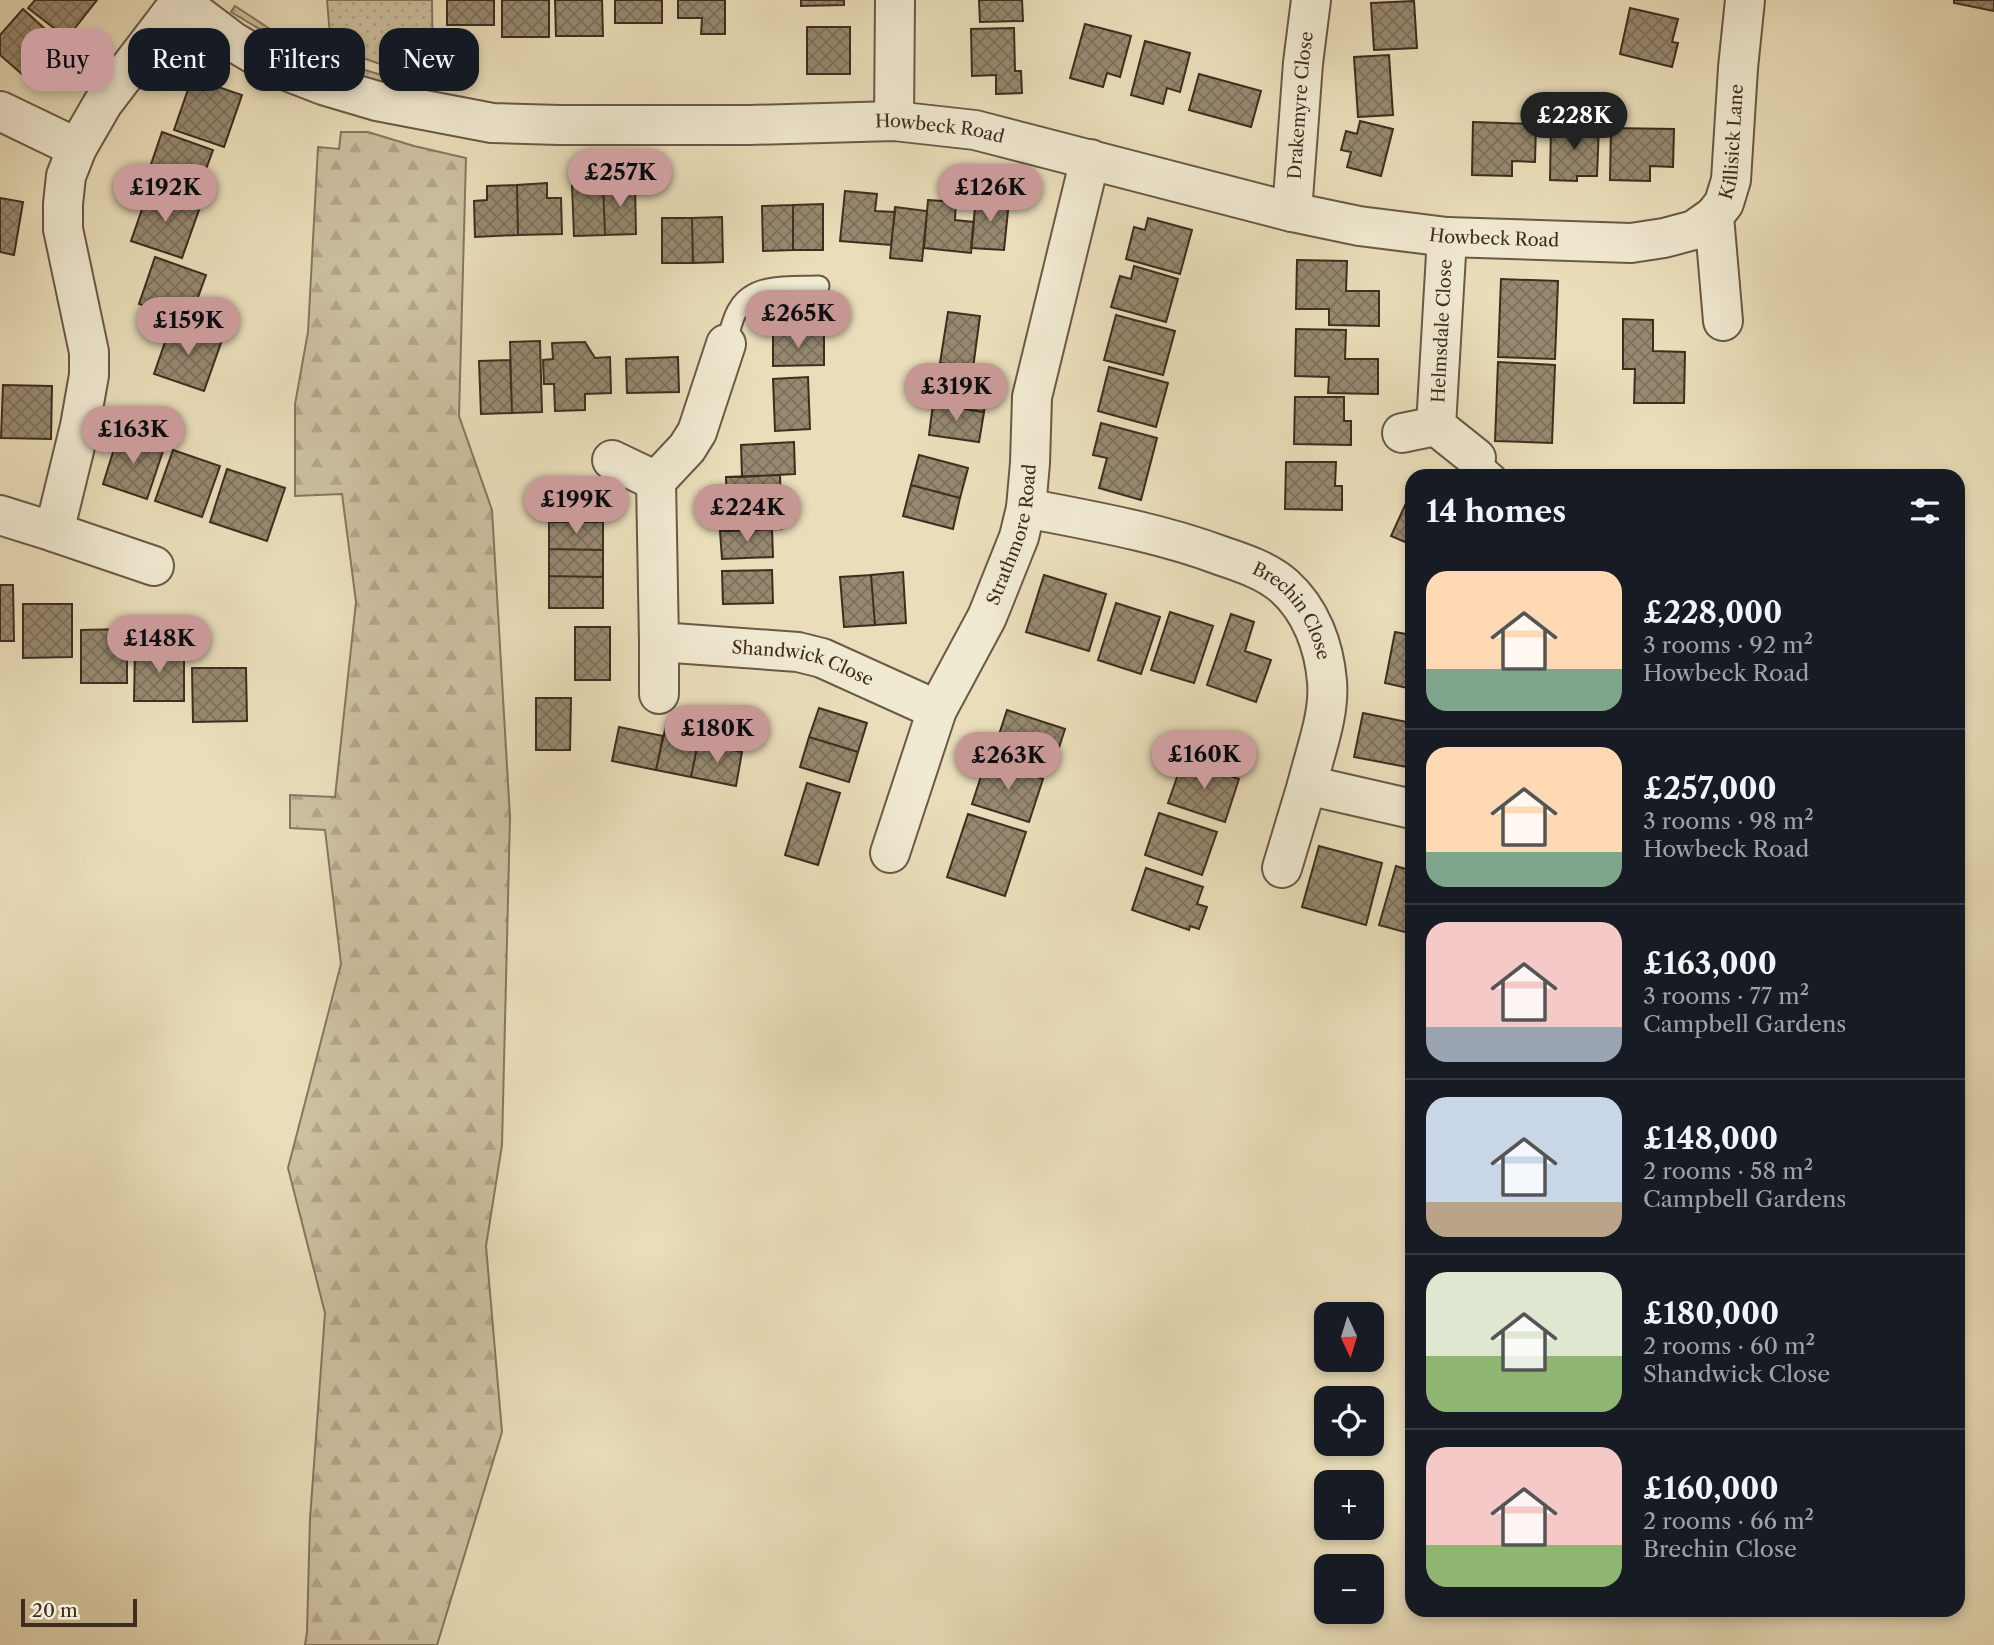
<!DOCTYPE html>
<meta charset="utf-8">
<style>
:root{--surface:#171b24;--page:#242831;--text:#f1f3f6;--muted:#9ea1a6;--line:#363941;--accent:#c59692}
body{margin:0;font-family:"Libre Caslon Text",serif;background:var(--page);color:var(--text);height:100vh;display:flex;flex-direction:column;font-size:26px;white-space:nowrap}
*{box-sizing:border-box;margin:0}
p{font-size:23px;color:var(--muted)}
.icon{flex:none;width:38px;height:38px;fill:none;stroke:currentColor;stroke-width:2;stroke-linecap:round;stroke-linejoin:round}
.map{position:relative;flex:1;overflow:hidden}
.details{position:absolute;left:1405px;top:469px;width:560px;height:1148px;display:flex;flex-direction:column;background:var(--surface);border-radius:21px;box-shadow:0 4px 10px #0003}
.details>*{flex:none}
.hud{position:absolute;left:21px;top:28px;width:665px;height:63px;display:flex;gap:14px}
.needle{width:46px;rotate:176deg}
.controls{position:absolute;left:1314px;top:1302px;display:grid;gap:14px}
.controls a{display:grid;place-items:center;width:70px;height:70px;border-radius:14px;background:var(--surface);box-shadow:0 4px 10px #0003;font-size:35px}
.scale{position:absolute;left:21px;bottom:18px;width:116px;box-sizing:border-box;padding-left:7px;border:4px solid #3e2d1f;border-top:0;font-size:19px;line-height:24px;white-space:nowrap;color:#3e2d1f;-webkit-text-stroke:5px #f1ead2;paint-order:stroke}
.price{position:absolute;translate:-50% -60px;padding:0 16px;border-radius:24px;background:var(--accent);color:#111;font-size:23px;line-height:46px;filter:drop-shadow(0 2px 4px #0008)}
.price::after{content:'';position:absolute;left:50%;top:42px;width:21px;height:16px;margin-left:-10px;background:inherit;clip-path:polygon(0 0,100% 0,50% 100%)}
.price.selected{background:#222;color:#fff}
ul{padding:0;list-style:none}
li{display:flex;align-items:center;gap:21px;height:175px;padding:0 21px}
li+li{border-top:2px solid var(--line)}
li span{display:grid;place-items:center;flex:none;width:196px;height:140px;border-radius:21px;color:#555}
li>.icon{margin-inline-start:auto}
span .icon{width:84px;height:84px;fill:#fffc;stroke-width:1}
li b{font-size:30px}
h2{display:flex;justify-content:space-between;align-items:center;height:84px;padding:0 21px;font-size:30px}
.tag{padding:0 24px;border-radius:21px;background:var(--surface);box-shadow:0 4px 10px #0003;font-size:24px;line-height:63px}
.tag.selected{background:var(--accent);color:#111}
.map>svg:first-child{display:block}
.grass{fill:url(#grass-dots);stroke:#867660;stroke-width:2}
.forest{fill:url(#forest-firs);stroke:#867660;stroke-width:2}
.building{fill:url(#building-cross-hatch);stroke:#3e2d1f;stroke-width:2}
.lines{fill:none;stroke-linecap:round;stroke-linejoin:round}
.service-casing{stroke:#695946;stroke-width:23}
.minor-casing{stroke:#695946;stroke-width:42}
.service{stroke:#f1ead2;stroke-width:19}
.minor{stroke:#f1ead2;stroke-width:38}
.labels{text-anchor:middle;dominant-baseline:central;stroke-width:7;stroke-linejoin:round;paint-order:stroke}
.street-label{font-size:18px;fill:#3e2d1f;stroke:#f1ead2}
</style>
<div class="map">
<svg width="1994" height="1645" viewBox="0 0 1994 1645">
<defs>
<pattern id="grass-dots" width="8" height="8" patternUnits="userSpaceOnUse" patternTransform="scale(1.75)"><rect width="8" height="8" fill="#cdc0a0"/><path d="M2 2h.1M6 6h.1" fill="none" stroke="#b1a589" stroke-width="1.8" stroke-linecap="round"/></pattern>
<pattern id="forest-firs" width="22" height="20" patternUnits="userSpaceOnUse" patternTransform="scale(1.75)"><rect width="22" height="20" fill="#cdc0a0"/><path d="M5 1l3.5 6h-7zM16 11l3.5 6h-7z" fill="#b1a589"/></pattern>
<pattern id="building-cross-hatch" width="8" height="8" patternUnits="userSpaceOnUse" patternTransform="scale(1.75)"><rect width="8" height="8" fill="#978970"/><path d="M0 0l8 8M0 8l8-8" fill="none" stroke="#7d705b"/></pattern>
</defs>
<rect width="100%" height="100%" fill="#eadeba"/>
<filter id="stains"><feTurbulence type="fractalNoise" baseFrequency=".00286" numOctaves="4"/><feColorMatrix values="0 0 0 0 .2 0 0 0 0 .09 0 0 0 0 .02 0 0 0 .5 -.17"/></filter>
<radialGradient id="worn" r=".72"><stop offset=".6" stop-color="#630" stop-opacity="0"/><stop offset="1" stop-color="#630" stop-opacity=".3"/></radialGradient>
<path class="grass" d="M 327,0 L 432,0 L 433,79 L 386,66 L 331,47 Z
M 235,6 L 273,31 L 298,43 L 365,70 L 407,83 L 407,89 L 366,78 L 315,59 L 288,46 L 231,12 Z"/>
<path class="forest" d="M 341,132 L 368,132 L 414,146 L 466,158 L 459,416 L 492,510 L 510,817 L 502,1145 L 486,1246 L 502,1432 L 437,1645 L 305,1645 L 307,1632 L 310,1519 L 325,1313 L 288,1168 L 341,964 L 325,830 L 290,828 L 290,795 L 335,797 L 356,602 L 342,494 L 295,496 L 295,404 L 308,332 L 318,147 L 339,149 Z"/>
<path class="building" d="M 35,0 L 97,0 L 67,38 L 28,8 Z
M 447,0 L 494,0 L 494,25 L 447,25 Z
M 502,0 L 549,0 L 549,37 L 502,37 Z
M 555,0 L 602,0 L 603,36 L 556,36 Z
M 615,0 L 662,0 L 662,23 L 615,23 Z
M 678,0 L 725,0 L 725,34 L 701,34 L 702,18 L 678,18 Z
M 801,0 L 844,0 L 844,5 L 801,6 Z
M 979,0 L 1022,0 L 1023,21 L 980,22 Z
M 1954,0 L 1994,0 L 1994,11 L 1954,3 Z
M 1414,1 L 1417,48 L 1374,50 L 1371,3 Z
M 1630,8 L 1678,19 L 1672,42 L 1678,43 L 1672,67 L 1620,54 Z
M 23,9 L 63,45 L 31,82 L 0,55 L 0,35 Z
M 1085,24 L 1131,36 L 1120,77 L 1107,73 L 1103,87 L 1070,78 Z
M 807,27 L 850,27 L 850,74 L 807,74 Z
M 1014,28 L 1015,71 L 1021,71 L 1022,93 L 996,94 L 996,75 L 972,76 L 971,29 Z
M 1145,41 L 1190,53 L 1180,92 L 1167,88 L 1163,104 L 1131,95 Z
M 1389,55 L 1393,115 L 1358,117 L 1354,57 Z
M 1199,74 L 1261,91 L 1251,127 L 1189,110 Z
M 192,78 L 242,95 L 224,147 L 174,130 Z
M 1360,121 L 1393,129 L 1381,176 L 1347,167 L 1351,152 L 1341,150 L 1346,131 L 1357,134 Z
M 1473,122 L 1536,124 L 1535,162 L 1512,161 L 1512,176 L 1472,175 Z
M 1551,125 L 1599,126 L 1597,176 L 1577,176 L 1577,181 L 1550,180 Z
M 1611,128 L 1674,129 L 1673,167 L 1650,166 L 1650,181 L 1610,180 Z
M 162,132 L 213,150 L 196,196 L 146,179 Z
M 547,183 L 547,198 L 561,198 L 562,234 L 518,235 L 517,185 Z
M 603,184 L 635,184 L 636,234 L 605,235 Z
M 603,184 L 605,235 L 574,236 L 572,185 Z
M 517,185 L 518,235 L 475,237 L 474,201 L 487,200 L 487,186 Z
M 149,189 L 200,207 L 182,258 L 131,241 Z
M 845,191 L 877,194 L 875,211 L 895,212 L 891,245 L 840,241 Z
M 976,197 L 1009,201 L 1004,250 L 971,248 Z
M 0,198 L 23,202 L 14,255 L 0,252 Z
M 928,200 L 956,202 L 955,220 L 974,222 L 971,253 L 924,248 Z
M 823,204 L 823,250 L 793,250 L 793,205 Z
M 793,205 L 793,250 L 763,251 L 762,206 Z
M 895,207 L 927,211 L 922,261 L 890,258 Z
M 722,217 L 723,262 L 693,263 L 692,218 Z
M 662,218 L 692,218 L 693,263 L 662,263 Z
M 1148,218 L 1192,230 L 1180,274 L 1126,259 L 1134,227 L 1145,230 Z
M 155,257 L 206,275 L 189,322 L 139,304 Z
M 1297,260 L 1347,261 L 1346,291 L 1379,291 L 1379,326 L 1329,325 L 1329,309 L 1296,309 Z
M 1134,266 L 1178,279 L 1166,322 L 1111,307 L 1120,276 L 1131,279 Z
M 1501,279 L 1558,281 L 1555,359 L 1498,357 Z
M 823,302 L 824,333 L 773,334 L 772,303 Z
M 948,312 L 980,316 L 973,368 L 940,363 Z
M 1116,315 L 1175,331 L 1163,375 L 1104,360 Z
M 1623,319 L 1653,320 L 1653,351 L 1685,352 L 1684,403 L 1634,403 L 1635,369 L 1623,369 Z
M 172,322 L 222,340 L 204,391 L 154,374 Z
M 1296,329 L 1346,330 L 1345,359 L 1378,359 L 1378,394 L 1328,393 L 1329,377 L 1295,376 Z
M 824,333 L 824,365 L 773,366 L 773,334 Z
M 540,341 L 542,412 L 512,413 L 510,342 Z
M 585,342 L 595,358 L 610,357 L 611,393 L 585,394 L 585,410 L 555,411 L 554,384 L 544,384 L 543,360 L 553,359 L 552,343 Z
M 678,357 L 679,392 L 627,393 L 626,359 Z
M 510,360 L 512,413 L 481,414 L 479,361 Z
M 1498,362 L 1555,365 L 1552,443 L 1495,441 Z
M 1109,367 L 1168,383 L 1156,427 L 1098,411 Z
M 938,374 L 988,381 L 984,412 L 933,404 Z
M 808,377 L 810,429 L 775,431 L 773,379 Z
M 3,385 L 52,386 L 51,439 L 1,438 Z
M 1295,397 L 1344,397 L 1344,421 L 1351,421 L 1351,445 L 1294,444 Z
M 933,404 L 984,412 L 979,442 L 929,435 Z
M 1101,423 L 1157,438 L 1141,500 L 1099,488 L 1107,458 L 1093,455 Z
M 119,433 L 164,448 L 147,499 L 103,484 Z
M 794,442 L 795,474 L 742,477 L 741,445 Z
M 173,450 L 220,466 L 202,517 L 155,501 Z
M 919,455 L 968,468 L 960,498 L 911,485 Z
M 1286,462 L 1336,462 L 1335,486 L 1342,486 L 1342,510 L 1285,509 Z
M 227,469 L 285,488 L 267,541 L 210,522 Z
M 780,475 L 781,502 L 727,504 L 726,477 Z
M 911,485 L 960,498 L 953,529 L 903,516 Z
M 1412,490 L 1412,545 L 1391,536 Z
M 550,492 L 603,492 L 603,522 L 549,522 Z
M 781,502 L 782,529 L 729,531 L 727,504 Z
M 549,522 L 603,522 L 603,550 L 549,549 Z
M 772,529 L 773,557 L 722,559 L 720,531 Z
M 549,549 L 603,550 L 603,577 L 549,576 Z
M 772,570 L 773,603 L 723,604 L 722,571 Z
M 903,572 L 906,623 L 875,625 L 871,575 Z
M 871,575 L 875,625 L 844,627 L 840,577 Z
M 1044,575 L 1106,594 L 1089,651 L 1026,632 Z
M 549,576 L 603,577 L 603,608 L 549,608 Z
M 0,585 L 13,585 L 14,641 L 0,641 Z
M 1116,603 L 1160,617 L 1141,674 L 1098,660 Z
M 23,604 L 72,604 L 72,657 L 23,658 Z
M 1170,612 L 1213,626 L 1194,683 L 1151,670 Z
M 1231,614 L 1254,622 L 1245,651 L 1271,660 L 1256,702 L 1207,685 Z
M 575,627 L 610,627 L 610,680 L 575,680 Z
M 127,629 L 127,683 L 81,683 L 81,630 Z
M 1395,632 L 1412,635 L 1412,689 L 1385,683 Z
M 135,648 L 184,648 L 184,701 L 134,701 Z
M 192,668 L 246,668 L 247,721 L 193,722 Z
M 536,698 L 571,698 L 570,750 L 536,750 Z
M 819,708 L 867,723 L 858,752 L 809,737 Z
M 1007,710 L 1065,729 L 1051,772 L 993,753 Z
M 1363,713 L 1412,723 L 1412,768 L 1354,757 Z
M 667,721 L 701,727 L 691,777 L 656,770 Z
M 619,727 L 663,736 L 656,770 L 612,761 Z
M 809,737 L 858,752 L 849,782 L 800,767 Z
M 698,743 L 742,752 L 736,786 L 691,777 Z
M 1183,760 L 1239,779 L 1225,822 L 1168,803 Z
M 986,761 L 1043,779 L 1029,822 L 972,804 Z
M 807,783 L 840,793 L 818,865 L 785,855 Z
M 1159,813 L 1217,832 L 1202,875 L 1145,855 Z
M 968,814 L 1026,832 L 1005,896 L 947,877 Z
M 1319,846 L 1382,863 L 1366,925 L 1302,907 Z
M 1396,866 L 1412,871 L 1412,934 L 1379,925 Z
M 1146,868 L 1203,887 L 1197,904 L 1207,907 L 1199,929 L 1190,926 L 1189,930 L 1132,910 Z"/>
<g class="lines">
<g class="service-casing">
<path id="service" d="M 726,344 C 730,333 732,317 739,308 C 755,282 792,287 819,286
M 1476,458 L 1496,476"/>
</g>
<g class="minor-casing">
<g id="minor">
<path id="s1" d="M 178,0 L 232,41 L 274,66 L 323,85 L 377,101 L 492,123 L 560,125 L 749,125 L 894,121 L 975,130 L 1292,212 L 1359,226 L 1447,237 L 1631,243 L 1664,238 L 1694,230 L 1714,216"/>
<path d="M 0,111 L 77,148"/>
<path d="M 894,121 L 895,0"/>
<path id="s2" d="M 1292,212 L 1303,63 L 1311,0"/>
<path d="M 1447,237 L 1436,426 L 1476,458"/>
<path id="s3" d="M 1723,321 L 1714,216 L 1724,203 L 1731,180 L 1738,68 L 1745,0"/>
<path id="s4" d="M 726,344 L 697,432 L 687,448 L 656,481 L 659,642 L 798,652 L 822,658 L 937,710"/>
<path d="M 1402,433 L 1436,426"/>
<path d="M 612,460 L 656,481"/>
<path id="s5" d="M 1026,508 C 1092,521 1158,532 1222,556 C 1243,563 1267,571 1284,586 C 1311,610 1324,646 1327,681 C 1330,715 1315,752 1307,785 L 1412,809"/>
<path d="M 0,515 L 54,532 L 80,426 L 89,375 L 89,352 L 63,229 L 63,204 L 66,176 L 77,148 L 103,103 L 180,2"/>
<path d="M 54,532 L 154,566"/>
<path d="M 659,694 L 659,642"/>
<path id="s6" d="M 890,853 L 937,710 L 987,617 L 1019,537 L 1026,508 L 1030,463 L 1032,397 L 1090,159"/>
<path d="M 1282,868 L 1307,785"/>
</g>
</g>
<use href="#service" class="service"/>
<use href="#minor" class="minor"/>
</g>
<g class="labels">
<g class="street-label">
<text stroke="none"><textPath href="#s2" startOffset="107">Drakemyre Close</textPath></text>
<text stroke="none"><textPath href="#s1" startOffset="791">Howbeck Road</textPath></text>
<text stroke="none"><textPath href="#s3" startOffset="184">Killisick Lane</textPath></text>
<text stroke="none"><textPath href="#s1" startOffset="1358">Howbeck Road</textPath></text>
<text transform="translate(1442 331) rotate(-87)">Helmsdale Close</text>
<text stroke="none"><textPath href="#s6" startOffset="343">Strathmore Road</textPath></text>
<text stroke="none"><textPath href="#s5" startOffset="296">Brechin Close</textPath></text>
<text stroke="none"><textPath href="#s4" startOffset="464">Shandwick Close</textPath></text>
</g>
</g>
<rect width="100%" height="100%" filter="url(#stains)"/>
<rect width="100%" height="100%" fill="url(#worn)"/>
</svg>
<div class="controls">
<a><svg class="needle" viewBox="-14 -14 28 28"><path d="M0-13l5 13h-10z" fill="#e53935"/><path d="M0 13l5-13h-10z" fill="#9ea1a6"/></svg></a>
<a><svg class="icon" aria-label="locate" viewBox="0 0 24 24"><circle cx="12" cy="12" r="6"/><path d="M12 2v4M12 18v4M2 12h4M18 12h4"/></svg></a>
<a>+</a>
<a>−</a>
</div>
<div class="scale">20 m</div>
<b class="price selected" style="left:1574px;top:152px">£228K</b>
<b class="price" style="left:620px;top:209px">£257K</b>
<b class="price" style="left:165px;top:224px">£192K</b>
<b class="price" style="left:990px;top:224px">£126K</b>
<b class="price" style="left:798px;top:350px">£265K</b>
<b class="price" style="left:188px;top:357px">£159K</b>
<b class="price" style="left:956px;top:423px">£319K</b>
<b class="price" style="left:133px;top:466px">£163K</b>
<b class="price" style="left:576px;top:536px">£199K</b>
<b class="price" style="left:747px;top:544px">£224K</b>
<b class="price" style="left:159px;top:675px">£148K</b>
<b class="price" style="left:717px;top:765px">£180K</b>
<b class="price" style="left:1204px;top:791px">£160K</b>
<b class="price" style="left:1008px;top:792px">£263K</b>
<div class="hud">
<a class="tag selected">Buy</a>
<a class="tag">Rent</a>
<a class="tag">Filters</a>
<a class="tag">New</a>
</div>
<section class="details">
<h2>14 homes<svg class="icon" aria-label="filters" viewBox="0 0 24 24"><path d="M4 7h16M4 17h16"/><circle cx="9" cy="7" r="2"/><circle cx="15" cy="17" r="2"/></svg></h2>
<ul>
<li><span style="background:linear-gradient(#ffd9b3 70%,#7fa58c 0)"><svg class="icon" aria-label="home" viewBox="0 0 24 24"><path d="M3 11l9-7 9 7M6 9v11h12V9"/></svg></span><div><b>£228,000</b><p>3 rooms · 92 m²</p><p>Howbeck Road</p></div></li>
<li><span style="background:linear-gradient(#ffd9b3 75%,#7fa58c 0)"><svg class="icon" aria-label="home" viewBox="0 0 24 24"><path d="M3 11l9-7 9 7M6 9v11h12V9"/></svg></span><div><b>£257,000</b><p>3 rooms · 98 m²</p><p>Howbeck Road</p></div></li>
<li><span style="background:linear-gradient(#f6c9c9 75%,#9aa5b1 0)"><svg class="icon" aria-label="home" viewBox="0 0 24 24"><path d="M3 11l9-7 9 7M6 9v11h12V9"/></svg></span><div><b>£163,000</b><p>3 rooms · 77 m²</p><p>Campbell Gardens</p></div></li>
<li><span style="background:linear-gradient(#c9d6e8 75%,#b9a48a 0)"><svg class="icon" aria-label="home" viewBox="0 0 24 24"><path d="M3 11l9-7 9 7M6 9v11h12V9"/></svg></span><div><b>£148,000</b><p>2 rooms · 58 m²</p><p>Campbell Gardens</p></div></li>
<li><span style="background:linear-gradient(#dfe7d0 60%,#8fb573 0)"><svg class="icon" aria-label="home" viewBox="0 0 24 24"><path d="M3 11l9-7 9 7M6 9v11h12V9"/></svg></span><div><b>£180,000</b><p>2 rooms · 60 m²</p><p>Shandwick Close</p></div></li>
<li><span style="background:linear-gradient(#f6c9c9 70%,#8fb573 0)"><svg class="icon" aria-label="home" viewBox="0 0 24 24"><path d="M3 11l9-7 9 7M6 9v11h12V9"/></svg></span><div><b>£160,000</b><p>2 rooms · 66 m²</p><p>Brechin Close</p></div></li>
</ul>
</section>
</div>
